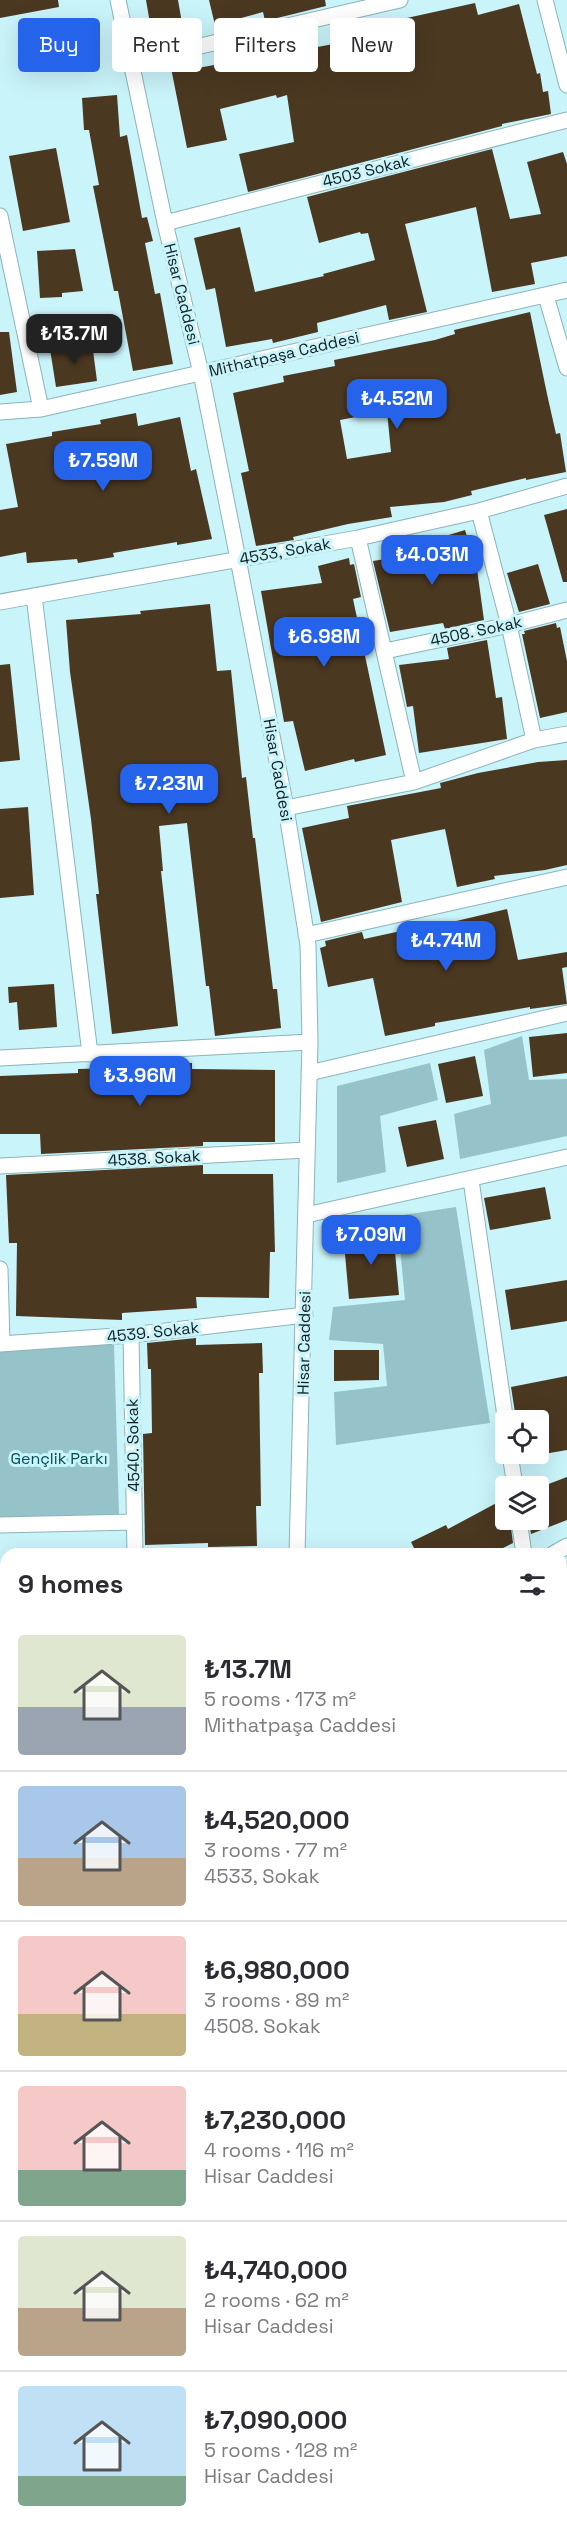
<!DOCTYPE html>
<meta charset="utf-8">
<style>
:root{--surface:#fff;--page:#f7f7f7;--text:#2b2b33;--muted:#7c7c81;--line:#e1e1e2;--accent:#2563eb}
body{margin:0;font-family:"Space Grotesk",sans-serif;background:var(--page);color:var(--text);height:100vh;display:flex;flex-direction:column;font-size:22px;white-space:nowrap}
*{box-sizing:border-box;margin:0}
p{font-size:20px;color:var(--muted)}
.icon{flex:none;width:33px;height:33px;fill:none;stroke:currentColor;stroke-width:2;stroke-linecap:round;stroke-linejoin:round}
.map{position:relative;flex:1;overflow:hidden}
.side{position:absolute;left:0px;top:1548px;width:567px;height:986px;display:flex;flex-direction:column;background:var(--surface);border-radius:18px 18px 0 0;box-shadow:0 6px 24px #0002}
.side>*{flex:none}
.guide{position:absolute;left:18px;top:18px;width:531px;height:54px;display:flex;gap:12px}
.controls{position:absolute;left:495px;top:1410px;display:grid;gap:12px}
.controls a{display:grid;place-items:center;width:54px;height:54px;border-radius:6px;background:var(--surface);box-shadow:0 6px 24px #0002;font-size:30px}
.price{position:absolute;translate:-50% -51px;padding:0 14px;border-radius:12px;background:var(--accent);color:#fff;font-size:20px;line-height:39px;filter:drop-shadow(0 2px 3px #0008)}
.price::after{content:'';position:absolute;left:50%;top:36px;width:18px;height:14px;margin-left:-9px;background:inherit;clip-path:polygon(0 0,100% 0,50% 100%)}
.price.active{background:#222;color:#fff}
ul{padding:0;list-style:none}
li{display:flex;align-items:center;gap:18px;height:150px;padding:0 18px}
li+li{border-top:2px solid var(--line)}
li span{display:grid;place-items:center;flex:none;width:168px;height:120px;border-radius:6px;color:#555}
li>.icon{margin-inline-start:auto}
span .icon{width:72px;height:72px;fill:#fffc;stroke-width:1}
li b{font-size:26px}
h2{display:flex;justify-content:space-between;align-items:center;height:72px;padding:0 18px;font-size:26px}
.chip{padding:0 21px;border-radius:6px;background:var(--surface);box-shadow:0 6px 24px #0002;font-size:21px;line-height:54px}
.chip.active{background:var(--accent);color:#fff}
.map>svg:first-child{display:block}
.green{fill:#96c3ca}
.water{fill:#8edde9}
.building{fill:#4b3821;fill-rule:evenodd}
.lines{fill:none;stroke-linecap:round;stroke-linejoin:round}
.minor-casing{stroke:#8bb4ba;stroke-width:17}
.minor{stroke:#fff;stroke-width:15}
.labels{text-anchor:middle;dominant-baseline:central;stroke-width:6;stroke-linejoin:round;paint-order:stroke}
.street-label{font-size:16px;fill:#0f1f22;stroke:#c9f4fa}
.park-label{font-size:16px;fill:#014c55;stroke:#c9f4fa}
</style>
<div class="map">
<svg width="567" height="2533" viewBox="0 0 567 2533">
<rect width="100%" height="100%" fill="#c9f4fa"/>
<path class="green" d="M 522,1036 L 529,1080 L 567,1079 L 567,1136 L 460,1159 L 454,1114 L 491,1104 L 484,1050 Z
M 430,1063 L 438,1100 L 380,1116 L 386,1172 L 337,1183 L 337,1086 Z
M 456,1207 L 490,1423 L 336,1445 L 334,1392 L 387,1386 L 383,1344 L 329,1340 L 333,1307 L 405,1300 L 397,1216 Z
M 114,1344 L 119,1515 L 0,1519 L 0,1348 Z
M 567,1561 L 567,1721 L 561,1726 L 561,1564 Z
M 0,1696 L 6,1696 L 6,1944 L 0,1943 Z
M 0,2221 L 6,2223 L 6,2472 L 0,2471 Z"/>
<path class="water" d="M 567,1721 L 567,2156 L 566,2121 L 561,2105 L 561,1726 Z"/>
<path class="building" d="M 0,0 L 58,0 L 59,7 L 0,18 Z
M 146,0 L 178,0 L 185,40 L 154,47 Z
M 209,0 L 325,0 L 326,6 L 265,21 L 263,12 L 215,25 Z
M 475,3 L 478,15 L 519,4 L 537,74 L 540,73 L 543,92 L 548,91 L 551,114 L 502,124 L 502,126 L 248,192 L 239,154 L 294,142 L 287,95 L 277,98 L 276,95 L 220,109 L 227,140 L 187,148 L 170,63 L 188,59 L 192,69 L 220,64 L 219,61 L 253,52 L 254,56 L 299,43 L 301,50 L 377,36 L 375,25 Z
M 117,95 L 120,137 L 127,135 L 142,218 L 147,217 L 153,241 L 145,243 L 155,294 L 160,293 L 173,364 L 133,371 L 118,291 L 114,291 L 93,186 L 99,185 L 89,130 L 84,130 L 82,98 Z
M 56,148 L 70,222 L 23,231 L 9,156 Z
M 492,149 L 510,219 L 541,214 L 527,162 L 563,152 L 567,164 L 567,256 L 531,263 L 535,284 L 492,292 L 476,207 L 405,224 L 427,312 L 389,320 L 386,305 L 317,323 L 318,332 L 273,343 L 272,339 L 226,347 L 215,288 L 206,290 L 194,238 L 240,227 L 255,292 L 324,276 L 323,274 L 375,260 L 368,233 L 361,234 L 360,232 L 319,243 L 307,197 Z
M 75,249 L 83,291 L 62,293 L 62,297 L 40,298 L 37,251 Z
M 530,312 L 547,394 L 556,434 L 560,433 L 566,472 L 526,480 L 526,478 L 471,491 L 472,495 L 444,502 L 390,507 L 392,517 L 348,524 L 293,537 L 294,540 L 256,546 L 241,473 L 249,471 L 233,393 L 284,382 L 283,376 L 335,366 L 334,360 L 435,340 L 455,334 L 454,330 ZM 387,411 L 391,452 L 347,459 L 340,420 Z
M 0,332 L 9,332 L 17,392 L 0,395 Z
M 92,343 L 97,381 L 56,387 L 50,349 Z
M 136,413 L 138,426 L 180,417 L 191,471 L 196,469 L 212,539 L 177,545 L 177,542 L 113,553 L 114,557 L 78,563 L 77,559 L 27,563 L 26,552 L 0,557 L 0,510 L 18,507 L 6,444 L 52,436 L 52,432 L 101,424 L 100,420 Z
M 567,509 L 567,582 L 563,582 L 544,515 Z
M 465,530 L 477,569 L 484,620 L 445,629 L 443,623 L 390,632 L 373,561 L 429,552 L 426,542 Z
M 349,558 L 350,565 L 354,564 L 361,597 L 353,599 L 386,755 L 355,762 L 354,759 L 305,771 L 293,721 L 284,722 L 261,591 L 322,583 L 318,566 Z
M 538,564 L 550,604 L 519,612 L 507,573 Z
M 210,604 L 217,671 L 231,670 L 242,778 L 246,777 L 253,838 L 255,838 L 273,989 L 277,989 L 281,1028 L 215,1036 L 209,986 L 206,986 L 187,823 L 159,826 L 163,871 L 161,871 L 178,1026 L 112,1034 L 96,894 L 99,894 L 91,819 L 70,672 L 66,620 L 141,614 L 140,611 Z
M 556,623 L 557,628 L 560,627 L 567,661 L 567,712 L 540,718 L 522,634 L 525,634 L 524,631 Z
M 487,640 L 496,698 L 502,697 L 507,739 L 419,753 L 413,706 L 407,707 L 399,665 L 449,659 L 447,648 Z
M 10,664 L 20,760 L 0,762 L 0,665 Z
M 567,760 L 567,865 L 545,870 L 494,876 L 495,879 L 457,887 L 445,829 L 391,840 L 402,902 L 321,922 L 302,828 L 349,818 L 347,806 L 441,788 L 440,783 L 478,773 L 538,762 Z
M 28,807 L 34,895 L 0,898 L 0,809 Z
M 507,909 L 518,960 L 567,952 L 567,967 L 562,968 L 567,1004 L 530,1009 L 530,1007 L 435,1023 L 435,1026 L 385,1036 L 373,978 L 328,987 L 320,948 L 326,946 L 325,941 L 362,932 L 364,939 L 410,929 L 410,932 Z
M 54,984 L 57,1027 L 19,1030 L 17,1002 L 9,1003 L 8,987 Z
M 567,1033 L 567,1073 L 533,1077 L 529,1037 Z
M 475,1056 L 483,1096 L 446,1103 L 438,1064 Z
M 153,1062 L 192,1063 L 192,1069 L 275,1070 L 275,1142 L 203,1142 L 203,1146 L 41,1154 L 40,1134 L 0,1134 L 0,1076 L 78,1073 L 78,1069 L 120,1068 L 119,1064 Z
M 436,1120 L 444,1159 L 407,1167 L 398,1127 Z
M 203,1165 L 203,1174 L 273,1174 L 275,1252 L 270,1252 L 269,1298 L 196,1297 L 197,1308 L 122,1313 L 122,1320 L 16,1316 L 17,1243 L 9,1243 L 6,1175 Z
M 545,1187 L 551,1219 L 490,1230 L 484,1198 Z
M 379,1230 L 380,1243 L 394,1241 L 399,1295 L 349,1299 L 345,1254 L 348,1253 L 347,1233 Z
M 567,1280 L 567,1321 L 511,1330 L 505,1290 Z
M 196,1338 L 196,1345 L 262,1343 L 263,1373 L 259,1373 L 261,1506 L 256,1506 L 257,1546 L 208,1547 L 208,1543 L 145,1545 L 143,1434 L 152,1433 L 151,1369 L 148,1369 L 147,1343 Z
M 334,1350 L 379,1350 L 379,1380 L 334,1381 Z
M 567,1376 L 567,1450 L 538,1455 L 538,1415 L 516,1419 L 511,1387 Z
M 567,1477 L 567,1520 L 531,1534 L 529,1520 L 538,1520 L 538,1488 Z
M 504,1499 L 506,1520 L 510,1520 L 513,1543 L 491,1554 L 417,1554 L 411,1542 L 446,1525 L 448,1529 Z"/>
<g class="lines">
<g class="minor-casing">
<path id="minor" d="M 118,0 L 165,223 L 201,373 L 238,559 L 286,808 L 308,945 L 310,1042 L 297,1554
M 545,0 L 567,85
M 131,62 L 400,0
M 0,216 L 41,409
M 165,223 L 567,120
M 546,296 L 567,368
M 0,412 L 41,409 L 567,290
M 479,511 L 509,625 L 534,740
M 358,538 L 414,782
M 34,596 L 90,1054
M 0,602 L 358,538 L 479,511 L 567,486
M 385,651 L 509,625 L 567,610
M 286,808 L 414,782 L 534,740 L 567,734
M 306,935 L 567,877
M 0,1058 L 310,1042
M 309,1073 L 567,1013
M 0,1166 L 307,1150
M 471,1180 L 506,1423
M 306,1215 L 567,1157
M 0,1269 L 2,1344
M 131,1335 L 135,1554
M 0,1344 L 131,1335 L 305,1315
M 510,1454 L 515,1486
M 519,1520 L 524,1554
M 0,1525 L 134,1522
M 553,1554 L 567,1546
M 0,1658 L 6,1658
M 0,1964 L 6,1965
M 0,2134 L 6,2135
M 561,2471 L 567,2488
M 443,2528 L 446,2533
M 61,2533 L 64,2528
M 284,2533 L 285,2528"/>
</g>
<use href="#minor" class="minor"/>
</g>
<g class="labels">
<g class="street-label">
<text transform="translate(366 171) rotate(-14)">4503 Sokak</text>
<text transform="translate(182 294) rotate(76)">Hisar Caddesi</text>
<text transform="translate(284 354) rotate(-13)">Mithatpaşa Caddesi</text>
<text transform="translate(285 551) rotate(-10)">4533, Sokak</text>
<text transform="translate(476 631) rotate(-12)">4508. Sokak</text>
<text transform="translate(278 770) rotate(80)">Hisar Caddesi</text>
<text transform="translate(154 1158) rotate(-3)">4538. Sokak</text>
<text transform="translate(153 1332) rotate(-6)">4539. Sokak</text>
<text transform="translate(304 1343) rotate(-89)">Hisar Caddesi</text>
<text transform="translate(133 1445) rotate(-91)">4540. Sokak</text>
</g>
<g class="park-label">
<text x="59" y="1458">Gençlik Parkı</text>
</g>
</g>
</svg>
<div class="controls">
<a><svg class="icon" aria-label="locate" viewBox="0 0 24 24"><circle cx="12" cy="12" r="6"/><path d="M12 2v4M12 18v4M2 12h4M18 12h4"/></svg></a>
<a><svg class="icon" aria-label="layers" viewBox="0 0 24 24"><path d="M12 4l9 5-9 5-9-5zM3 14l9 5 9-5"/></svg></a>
</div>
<b class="price active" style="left:74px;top:365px">₺13.7M</b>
<b class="price" style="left:397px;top:430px">₺4.52M</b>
<b class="price" style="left:103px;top:492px">₺7.59M</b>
<b class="price" style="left:432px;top:586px">₺4.03M</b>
<b class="price" style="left:324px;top:668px">₺6.98M</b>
<b class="price" style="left:169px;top:815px">₺7.23M</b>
<b class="price" style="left:446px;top:972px">₺4.74M</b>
<b class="price" style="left:140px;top:1107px">₺3.96M</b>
<b class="price" style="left:371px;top:1266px">₺7.09M</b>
<div class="guide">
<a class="chip active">Buy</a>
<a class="chip">Rent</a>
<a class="chip">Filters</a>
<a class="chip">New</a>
</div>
<section class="side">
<h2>9 homes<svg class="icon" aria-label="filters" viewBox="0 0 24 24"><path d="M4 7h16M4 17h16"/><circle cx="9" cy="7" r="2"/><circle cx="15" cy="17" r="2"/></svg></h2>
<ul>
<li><span style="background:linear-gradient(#dfe7d0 60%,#9aa5b1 0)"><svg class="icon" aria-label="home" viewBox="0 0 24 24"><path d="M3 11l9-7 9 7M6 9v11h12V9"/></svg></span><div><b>₺13.7M</b><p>5 rooms · 173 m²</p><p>Mithatpaşa Caddesi</p></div></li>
<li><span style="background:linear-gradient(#a9c7e8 60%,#b9a48a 0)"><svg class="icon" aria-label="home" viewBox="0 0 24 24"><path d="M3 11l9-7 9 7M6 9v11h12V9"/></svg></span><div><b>₺4,520,000</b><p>3 rooms · 77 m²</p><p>4533, Sokak</p></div></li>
<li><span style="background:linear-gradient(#f6c9c9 65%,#c2b280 0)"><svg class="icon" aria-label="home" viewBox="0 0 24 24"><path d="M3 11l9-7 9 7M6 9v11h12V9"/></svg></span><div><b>₺6,980,000</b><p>3 rooms · 89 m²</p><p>4508. Sokak</p></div></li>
<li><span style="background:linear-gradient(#f6c9c9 70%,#7fa58c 0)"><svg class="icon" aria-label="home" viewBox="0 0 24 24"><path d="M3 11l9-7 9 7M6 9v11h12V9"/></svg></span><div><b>₺7,230,000</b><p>4 rooms · 116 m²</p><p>Hisar Caddesi</p></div></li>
<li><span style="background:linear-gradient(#dfe7d0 60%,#b9a48a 0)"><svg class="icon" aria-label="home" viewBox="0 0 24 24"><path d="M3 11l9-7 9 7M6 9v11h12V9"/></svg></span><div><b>₺4,740,000</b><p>2 rooms · 62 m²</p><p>Hisar Caddesi</p></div></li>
<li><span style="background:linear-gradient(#bfe0f5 75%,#7fa58c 0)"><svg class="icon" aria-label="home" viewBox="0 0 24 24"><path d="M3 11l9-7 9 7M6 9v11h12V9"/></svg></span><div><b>₺7,090,000</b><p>5 rooms · 128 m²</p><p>Hisar Caddesi</p></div></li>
</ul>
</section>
</div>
